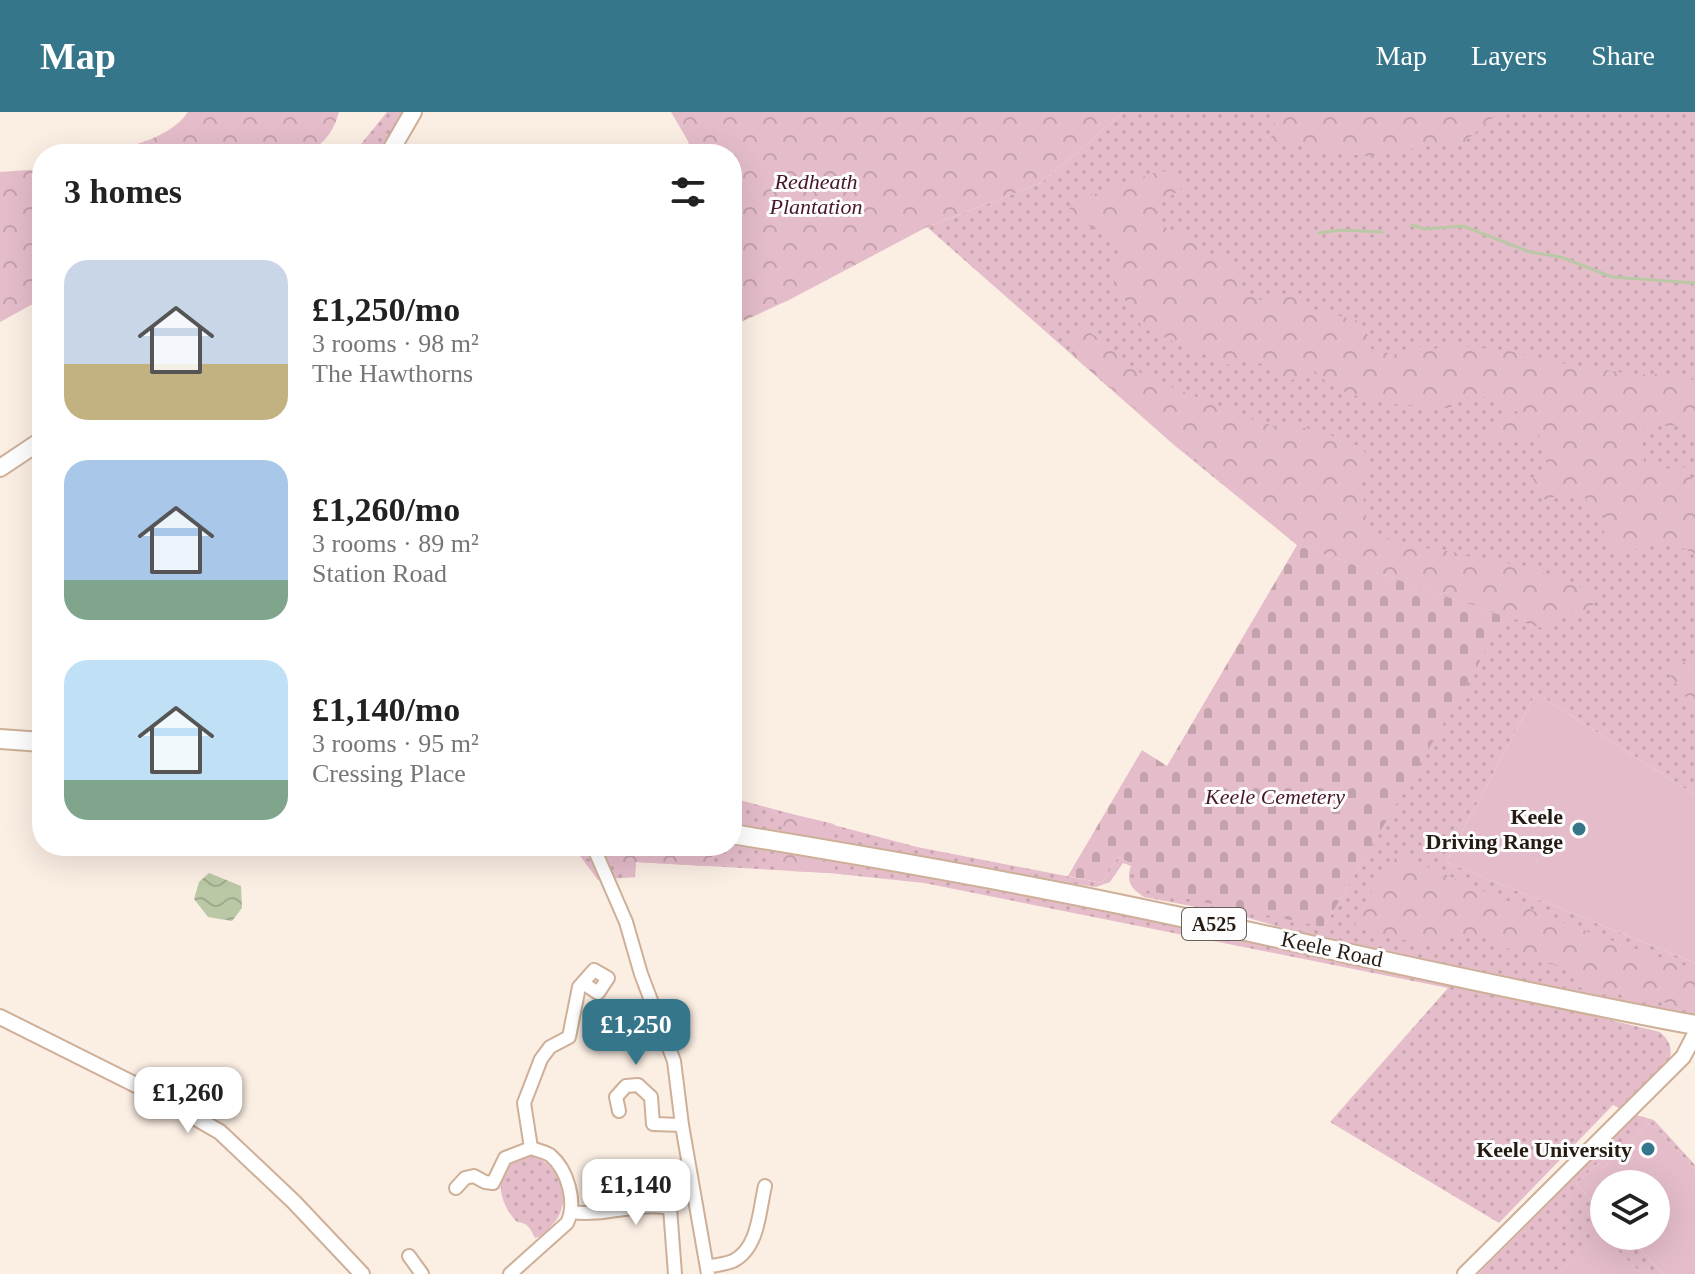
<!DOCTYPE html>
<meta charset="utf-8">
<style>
:root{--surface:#fff;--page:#f6f6f6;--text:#222;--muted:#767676;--accent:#36768a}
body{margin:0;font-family:Georgia,serif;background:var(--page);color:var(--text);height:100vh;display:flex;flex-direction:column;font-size:30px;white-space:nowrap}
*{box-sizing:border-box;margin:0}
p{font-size:26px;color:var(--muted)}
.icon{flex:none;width:44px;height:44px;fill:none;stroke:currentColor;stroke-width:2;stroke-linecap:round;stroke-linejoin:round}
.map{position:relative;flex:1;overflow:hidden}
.side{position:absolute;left:32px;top:32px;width:710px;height:712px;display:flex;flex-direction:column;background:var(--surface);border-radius:32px;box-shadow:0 8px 32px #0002}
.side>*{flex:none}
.buttons{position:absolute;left:1590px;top:1058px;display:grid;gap:16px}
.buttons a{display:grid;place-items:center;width:80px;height:80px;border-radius:50%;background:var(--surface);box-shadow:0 8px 32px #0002;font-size:40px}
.price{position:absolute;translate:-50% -68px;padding:0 18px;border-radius:16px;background:#fff;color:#222;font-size:26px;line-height:52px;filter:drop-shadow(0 2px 4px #0008)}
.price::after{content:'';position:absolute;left:50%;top:48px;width:24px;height:18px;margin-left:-12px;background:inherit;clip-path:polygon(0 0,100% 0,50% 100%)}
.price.on{background:var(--accent);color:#fff}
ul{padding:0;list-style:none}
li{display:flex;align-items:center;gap:24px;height:200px;padding:0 32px}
li span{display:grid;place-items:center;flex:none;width:224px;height:160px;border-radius:24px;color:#555}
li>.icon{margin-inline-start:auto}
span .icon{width:96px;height:96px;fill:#fffc;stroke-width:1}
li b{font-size:34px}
h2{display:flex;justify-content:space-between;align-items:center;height:96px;padding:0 32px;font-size:34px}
header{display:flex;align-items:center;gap:48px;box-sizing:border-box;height:112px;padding:0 40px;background:var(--accent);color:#fff}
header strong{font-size:38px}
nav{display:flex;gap:44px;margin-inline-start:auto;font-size:28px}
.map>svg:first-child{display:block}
.green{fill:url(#green-dots)}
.forest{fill:url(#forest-crowns)}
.cemetery{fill:url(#cemetery-stones)}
.pitch{fill:#e5bdca}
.water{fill:url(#water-waves)}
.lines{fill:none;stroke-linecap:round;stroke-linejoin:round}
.stream{stroke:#bac8a5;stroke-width:3}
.minor-casing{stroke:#ceaf97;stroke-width:16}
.tertiary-casing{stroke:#ceaf97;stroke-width:18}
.secondary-casing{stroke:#ceaf97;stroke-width:20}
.primary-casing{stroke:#ceaf97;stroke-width:22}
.minor{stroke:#fff;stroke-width:12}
.tertiary{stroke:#fff;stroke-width:14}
.secondary{stroke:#fff;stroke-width:16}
.primary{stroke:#fff;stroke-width:18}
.poi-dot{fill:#36768a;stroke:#fdfdfd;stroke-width:3}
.labels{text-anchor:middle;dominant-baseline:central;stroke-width:6;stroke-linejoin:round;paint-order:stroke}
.shield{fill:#fdfdfd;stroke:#665f58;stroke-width:2}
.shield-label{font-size:20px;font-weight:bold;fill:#261b12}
.park-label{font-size:22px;font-style:italic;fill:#48162c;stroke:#fdfdfd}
.poi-label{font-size:22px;font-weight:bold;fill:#261b12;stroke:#fdfdfd;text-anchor:end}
.street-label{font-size:22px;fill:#261b12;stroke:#fdfdfd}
</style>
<header>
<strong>Map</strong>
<nav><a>Map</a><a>Layers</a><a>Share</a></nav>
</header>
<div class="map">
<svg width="1695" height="1162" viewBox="0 0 1695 1162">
<defs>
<pattern id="green-dots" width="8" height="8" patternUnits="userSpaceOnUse" patternTransform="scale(2)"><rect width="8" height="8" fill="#e5bdca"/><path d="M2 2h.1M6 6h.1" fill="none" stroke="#c4a2ac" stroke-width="1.8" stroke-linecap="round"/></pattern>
<pattern id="forest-crowns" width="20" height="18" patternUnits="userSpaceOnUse" patternTransform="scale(2)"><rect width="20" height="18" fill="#e5bdca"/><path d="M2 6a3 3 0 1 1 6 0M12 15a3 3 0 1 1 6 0" fill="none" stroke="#c4a2ac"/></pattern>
<pattern id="cemetery-stones" width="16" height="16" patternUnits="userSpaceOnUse" patternTransform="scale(2)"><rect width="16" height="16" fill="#e5bdca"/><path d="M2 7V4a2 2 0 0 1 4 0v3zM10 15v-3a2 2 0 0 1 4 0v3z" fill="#c4a2ac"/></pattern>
<pattern id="water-waves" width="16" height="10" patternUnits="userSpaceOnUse" patternTransform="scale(2)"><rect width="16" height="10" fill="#bac8a5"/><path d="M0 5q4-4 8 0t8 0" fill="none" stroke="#a0ab8d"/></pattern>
</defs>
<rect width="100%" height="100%" fill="#fbeee3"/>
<path class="green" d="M 387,0 L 404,0 L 379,38 L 374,42 L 353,42 Z
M 1124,0 L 1695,0 L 1695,683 L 1536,581 L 1446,750 L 1695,851 L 1695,906 L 1325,828 L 1238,803 L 1144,785 C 1130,776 1126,769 1131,754 L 1123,751 L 1110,770 L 1096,775 L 986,760 L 732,715 L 732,686 L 917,735 L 1102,771 L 1118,745 L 1133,752 L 1324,815 L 1505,505 L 1297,433 L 1174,333 L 927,115 L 1041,71 Z
M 732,727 L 918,759 L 1384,853 L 1660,920 C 1670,929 1673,937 1669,949 L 1666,949 L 1653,965 L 1619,996 L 1613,993 L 1499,1111 L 1330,1010 L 1448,876 L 924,771 L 829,761 L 636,750 L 635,765 L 598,768 L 580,744 L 500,734 L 732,734 Z
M 1636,1003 L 1654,1008 L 1695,1053 L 1695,1057 L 1650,1011 L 1603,1056 L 1598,1051 L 1576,1072 L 1604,1101 L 1604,1124 L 1627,1124 L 1664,1162 L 1642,1162 L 1600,1122 L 1557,1162 L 1478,1162 Z
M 535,1044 C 562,1056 574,1092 551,1114 C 546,1120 543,1124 535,1126 C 530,1116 528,1111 517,1110 C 493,1085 493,1046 535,1044 Z"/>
<path class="forest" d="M 188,0 L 339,0 C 333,21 323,34 303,42 L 104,42 C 133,33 170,26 188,0 Z
M 671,0 L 1124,0 L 1041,71 L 927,115 L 789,188 L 732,214 L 732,42 L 675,42 L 689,31 Z
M 1275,0 L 1499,0 L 1462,32 L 1421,35 L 1393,41 L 1368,44 L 1310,39 L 1299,32 L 1270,28 L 1275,16 Z
M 42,57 L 42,115 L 38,116 L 42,120 L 42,187 L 0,210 L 0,60 Z
M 1160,59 L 1173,61 L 1187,70 C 1179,82 1165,85 1156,95 L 1160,113 L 1200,130 L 1205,142 C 1234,145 1241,148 1243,179 L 1266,191 L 1279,182 L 1299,181 L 1307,195 L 1358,209 L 1367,221 L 1371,237 L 1396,243 L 1413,233 L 1432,238 L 1445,233 L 1505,238 L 1554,250 L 1637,263 L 1657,262 L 1695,268 L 1695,326 L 1684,313 L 1658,314 L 1642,318 L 1644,352 L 1662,357 L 1685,355 L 1695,373 L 1695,442 C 1670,427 1650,433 1623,441 L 1603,426 L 1607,404 L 1595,400 L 1583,383 L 1559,383 L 1545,388 L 1533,367 L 1546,355 L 1546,337 L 1538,322 L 1510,332 L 1484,323 L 1494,311 L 1520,301 L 1501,293 L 1491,285 L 1459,286 L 1450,296 C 1411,295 1341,291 1315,259 L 1303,261 L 1287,271 L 1268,251 L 1250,252 L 1238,245 L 1228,253 L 1143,216 L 1114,171 L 1112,152 L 1121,140 L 1114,127 L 1065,101 L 1080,87 Z
M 1081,217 C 1108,226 1124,255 1154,268 L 1254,308 L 1277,315 L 1289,312 L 1322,320 L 1361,335 L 1370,347 L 1361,367 L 1367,414 L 1383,426 L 1425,436 L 1453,440 L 1481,448 L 1522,453 L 1594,480 L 1596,490 L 1584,501 L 1560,502 L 1544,517 L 1297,433 L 1072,243 L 1072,229 Z
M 1678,548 L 1695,555 L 1695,598 L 1664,555 Z
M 784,703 L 800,704 L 834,712 L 834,722 L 824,731 C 812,729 809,726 800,721 C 793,717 788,718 782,713 Z
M 619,734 L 708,734 L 712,736 L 712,747 L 704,754 L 636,750 L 635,761 L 621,761 L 617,755 L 609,752 L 608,744 Z
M 788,740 L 826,743 L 834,749 L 835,758 L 829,761 L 790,759 L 768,750 Z
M 1399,742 C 1495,786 1594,824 1695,857 L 1695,896 L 1577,875 L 1579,863 L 1567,854 L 1548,852 L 1531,847 L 1483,825 L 1452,826 L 1425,833 L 1354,816 C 1363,788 1379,765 1399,742 Z"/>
<path class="cemetery" d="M 1297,433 L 1506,505 L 1324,815 L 1140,777 L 1133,752 L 1118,745 L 1102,771 L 1068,764 L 1142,638 L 1167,654 Z"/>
<path class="pitch" d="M 1536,581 L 1695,683 L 1695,851 L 1446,750 Z
M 1650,1011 L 1695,1057 L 1695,1162 L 1664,1162 L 1627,1124 L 1656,1124 L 1656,1072 L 1604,1072 L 1604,1101 L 1576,1072 L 1598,1051 L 1603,1056 Z
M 1600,1121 L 1642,1162 L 1557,1162 Z"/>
<path class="water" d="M 209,761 L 241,774 L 242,796 L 232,809 L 208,805 L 194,787 L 199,770 Z"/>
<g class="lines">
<path class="stream" d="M 1412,113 L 1424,117 L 1463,114 L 1530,140 L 1561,145 L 1612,165 L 1695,171
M 1319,121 L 1340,118 L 1382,120"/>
<g class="minor-casing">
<path id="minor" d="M 593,734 L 626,810 L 641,862 L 674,949 L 682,1013 L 708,1162
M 619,999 L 616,985 L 626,974 L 638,973 L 651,985 L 653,1012 L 682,1013
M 531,1036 L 524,991 L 541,947 L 550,935 L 569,925 L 579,875 L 594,858 L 608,866 L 598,881 L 583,871
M 456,1076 L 465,1066 L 474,1064 L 485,1070 L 493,1071 L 505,1046 L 531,1036 C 537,1038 545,1040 550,1043 C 568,1058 577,1091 567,1111 L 510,1162
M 572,1100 C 605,1105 640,1089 670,1096 L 675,1162
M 409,1144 L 422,1162
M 707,1155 C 715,1153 726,1152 733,1149 C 759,1136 759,1099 765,1074"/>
</g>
<g class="tertiary-casing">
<path id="tertiary" d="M 0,905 L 154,982 L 220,1020 L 294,1090 L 362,1162
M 1465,1162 L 1683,945 L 1695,922"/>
</g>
<g class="secondary-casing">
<path id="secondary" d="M 385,42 L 391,38 L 413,0
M 0,356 L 42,328"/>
</g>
<g class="primary-casing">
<path id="primary" d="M 0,627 L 42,630
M 732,722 C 860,743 987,765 1114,791 C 1308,831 1500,877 1695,913"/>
</g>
<use href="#minor" class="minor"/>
<use href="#tertiary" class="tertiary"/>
<use href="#secondary" class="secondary"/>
<use href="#primary" class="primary"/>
</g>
<g class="poi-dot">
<circle cx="1579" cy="717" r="8"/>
<circle cx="1648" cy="1037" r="8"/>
</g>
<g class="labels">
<rect class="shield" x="1182" y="796" width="64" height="32" rx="6"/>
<g class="shield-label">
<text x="1214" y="812">A525</text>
</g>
<g class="park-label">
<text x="816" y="69">Redheath<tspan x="816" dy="25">Plantation</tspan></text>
<text x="1275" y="684">Keele Cemetery</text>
</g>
<g class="poi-label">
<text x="1563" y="704">Keele<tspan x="1563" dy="25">Driving Range</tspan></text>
<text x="1632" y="1037">Keele University</text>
</g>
<g class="street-label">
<text transform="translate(1332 837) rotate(12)">Keele Road</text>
</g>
</g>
</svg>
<div class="buttons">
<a><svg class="icon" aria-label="layers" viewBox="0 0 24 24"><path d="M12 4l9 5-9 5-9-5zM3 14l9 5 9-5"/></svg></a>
</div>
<b class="price on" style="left:636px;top:955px">£1,250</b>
<b class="price" style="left:188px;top:1023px">£1,260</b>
<b class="price" style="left:636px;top:1115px">£1,140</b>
<section class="side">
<h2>3 homes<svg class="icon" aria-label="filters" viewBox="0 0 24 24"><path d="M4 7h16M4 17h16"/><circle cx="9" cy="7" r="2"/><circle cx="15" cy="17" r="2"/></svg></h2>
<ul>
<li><span style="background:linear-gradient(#c9d6e8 65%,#c2b280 0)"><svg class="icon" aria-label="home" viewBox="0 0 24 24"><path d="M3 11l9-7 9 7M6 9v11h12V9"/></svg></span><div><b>£1,250/mo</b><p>3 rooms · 98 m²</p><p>The Hawthorns</p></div></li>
<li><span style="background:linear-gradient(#a9c7e8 75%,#7fa58c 0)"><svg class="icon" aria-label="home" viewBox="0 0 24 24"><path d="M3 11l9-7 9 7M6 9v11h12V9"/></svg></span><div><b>£1,260/mo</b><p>3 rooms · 89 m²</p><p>Station Road</p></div></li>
<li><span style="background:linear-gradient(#bfe0f5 75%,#7fa58c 0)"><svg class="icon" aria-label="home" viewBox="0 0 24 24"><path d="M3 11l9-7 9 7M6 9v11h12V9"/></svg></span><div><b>£1,140/mo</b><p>3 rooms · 95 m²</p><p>Cressing Place</p></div></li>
</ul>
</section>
</div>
